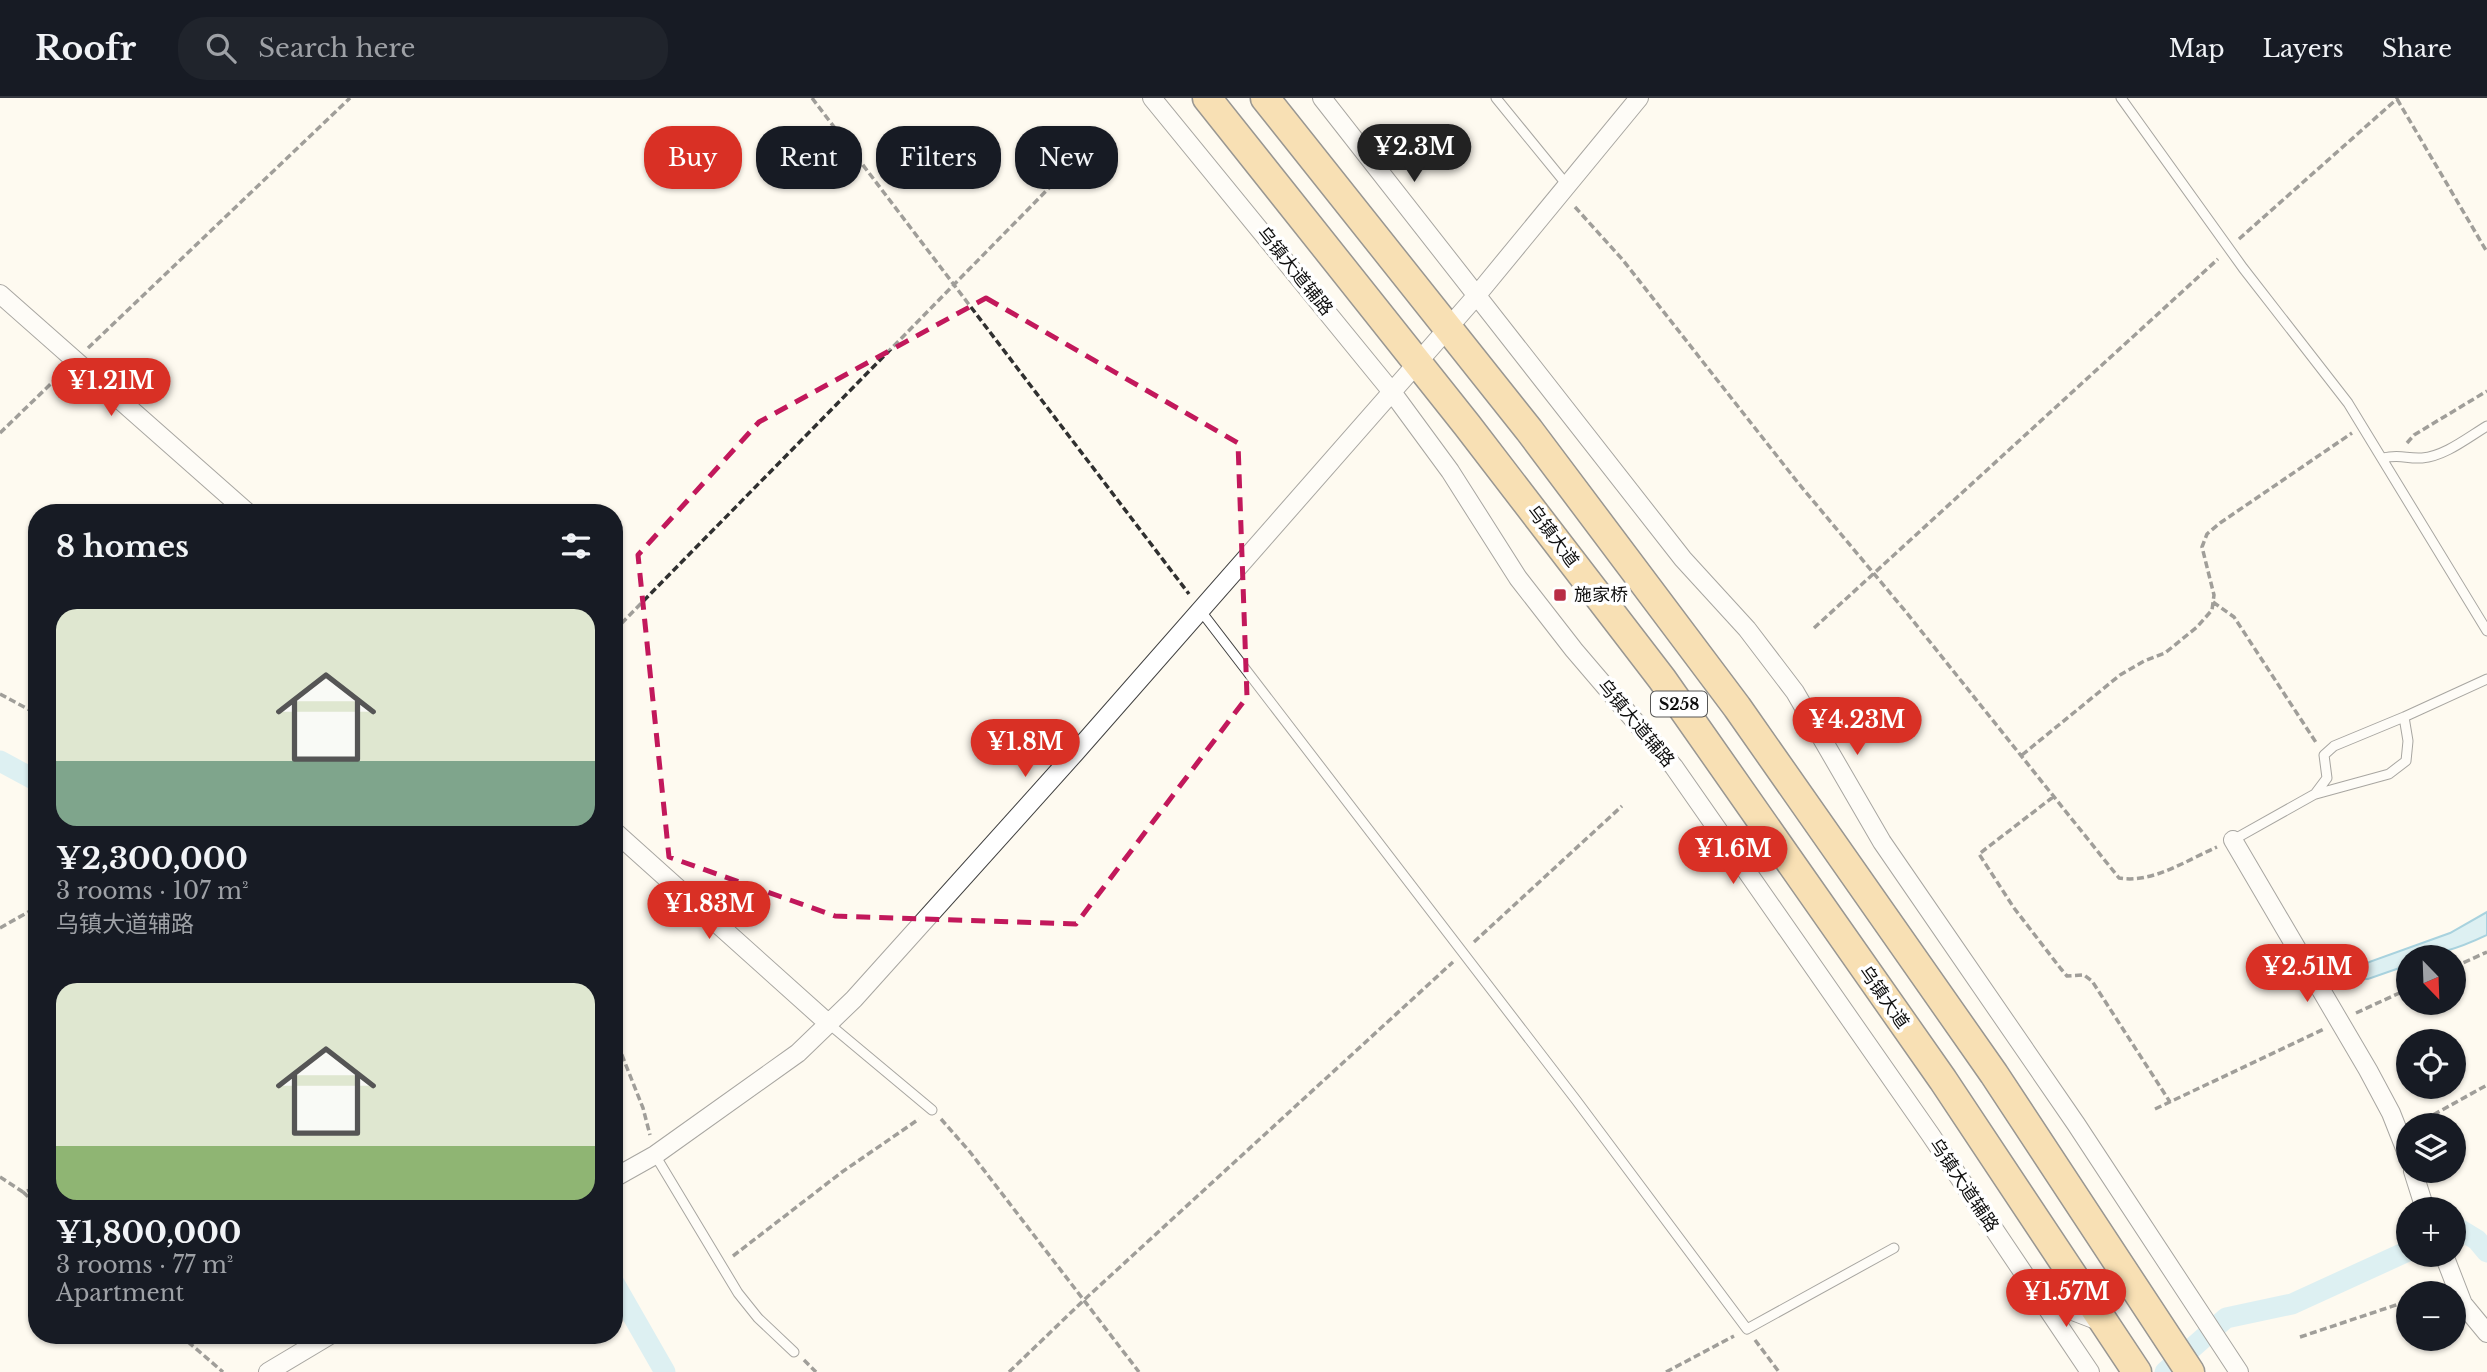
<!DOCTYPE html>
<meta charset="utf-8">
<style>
:root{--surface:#171b24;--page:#20242c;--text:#f1f3f6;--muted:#9ea1a6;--line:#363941;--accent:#d93025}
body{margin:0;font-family:"Libre Baskerville","Noto Sans SC",serif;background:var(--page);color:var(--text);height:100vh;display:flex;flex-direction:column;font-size:26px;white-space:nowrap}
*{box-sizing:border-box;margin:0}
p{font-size:23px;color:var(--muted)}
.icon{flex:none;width:38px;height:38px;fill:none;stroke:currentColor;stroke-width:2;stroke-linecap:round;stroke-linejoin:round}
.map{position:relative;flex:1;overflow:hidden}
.sheet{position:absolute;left:28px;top:406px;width:595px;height:840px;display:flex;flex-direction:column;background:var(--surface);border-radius:28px;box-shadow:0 2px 5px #0004}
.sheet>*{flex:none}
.guide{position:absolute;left:644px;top:28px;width:665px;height:63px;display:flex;gap:14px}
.needle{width:46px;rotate:157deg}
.fabs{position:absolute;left:2396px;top:847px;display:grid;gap:14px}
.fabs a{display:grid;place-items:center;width:70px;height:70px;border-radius:50%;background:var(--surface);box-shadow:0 2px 5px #0004;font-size:35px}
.price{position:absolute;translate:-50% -60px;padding:0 16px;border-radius:24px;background:var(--accent);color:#fff;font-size:23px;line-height:46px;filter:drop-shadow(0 2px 4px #0008)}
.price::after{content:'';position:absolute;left:50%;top:42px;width:21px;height:16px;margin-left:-10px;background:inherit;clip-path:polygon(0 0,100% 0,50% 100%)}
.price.selected{background:#222;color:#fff}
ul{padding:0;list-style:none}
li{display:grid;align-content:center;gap:14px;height:371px;padding:0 28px}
li span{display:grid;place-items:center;height:217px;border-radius:21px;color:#555}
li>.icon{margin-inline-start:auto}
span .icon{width:126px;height:126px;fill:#fffc;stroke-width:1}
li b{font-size:30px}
h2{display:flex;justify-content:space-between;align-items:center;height:84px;padding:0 28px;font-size:30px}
.chip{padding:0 24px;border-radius:28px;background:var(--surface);box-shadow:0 2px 5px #0004;font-size:24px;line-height:63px}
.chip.selected{background:var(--accent);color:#fff}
header{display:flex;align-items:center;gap:42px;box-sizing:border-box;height:98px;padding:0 35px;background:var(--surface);border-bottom:2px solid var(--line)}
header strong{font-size:33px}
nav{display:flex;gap:38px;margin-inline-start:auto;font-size:24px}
.search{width:490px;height:63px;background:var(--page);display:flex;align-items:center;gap:18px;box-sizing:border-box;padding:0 24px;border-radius:28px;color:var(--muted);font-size:26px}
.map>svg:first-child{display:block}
.water{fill:#b7e4f3;stroke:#41a2c7;stroke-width:2}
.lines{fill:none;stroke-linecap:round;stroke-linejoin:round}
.canal{stroke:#b7e4f3;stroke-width:21}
.service-casing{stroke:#414141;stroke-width:11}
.minor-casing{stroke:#414141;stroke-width:20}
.primary-casing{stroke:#1f1f1f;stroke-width:31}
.path{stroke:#303030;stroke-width:3.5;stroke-dasharray:7 3.5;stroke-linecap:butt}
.service{stroke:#fff;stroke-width:9}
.minor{stroke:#fff;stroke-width:18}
.primary{stroke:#f2c06c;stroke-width:28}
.marked{fill:none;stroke:#c2185b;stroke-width:5;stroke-dasharray:14 9;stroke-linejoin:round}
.poi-dot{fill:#b82c44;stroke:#fff;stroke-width:2.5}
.labels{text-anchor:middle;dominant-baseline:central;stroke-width:7;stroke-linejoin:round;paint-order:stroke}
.shield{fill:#fff;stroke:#565656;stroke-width:2}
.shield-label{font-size:16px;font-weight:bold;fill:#0e0e0e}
.street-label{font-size:18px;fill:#0e0e0e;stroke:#fff}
.poi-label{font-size:18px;fill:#0e0e0e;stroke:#fff;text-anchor:start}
</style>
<header>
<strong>Roofr</strong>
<div class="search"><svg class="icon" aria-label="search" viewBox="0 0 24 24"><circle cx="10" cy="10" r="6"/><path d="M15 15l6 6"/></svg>Search here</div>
<nav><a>Map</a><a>Layers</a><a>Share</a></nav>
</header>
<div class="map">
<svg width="2487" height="1274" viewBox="0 0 2487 1274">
<rect width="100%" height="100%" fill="#fefaf0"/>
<path class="water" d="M 2487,814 L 2487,837 C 2462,849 2435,859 2408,859 L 2408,867 L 2368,881 L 2350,881 L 2358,868 L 2450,835 Z"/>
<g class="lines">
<path class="canal" d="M 0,663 L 37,683
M 2454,1134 L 2459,1131 L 2477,1142 L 2487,1154
M 614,1185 L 665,1274
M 2165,1274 L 2226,1220 L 2292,1206 L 2408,1153"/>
<g class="service-casing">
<path id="service" d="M 1496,0 L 1567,87
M 2121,0 L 2243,170 L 2348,305 L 2487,533
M 2383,360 C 2401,356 2406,361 2422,360 C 2445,358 2467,340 2487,328
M 1200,512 L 1576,1002 L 1747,1231 L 1894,1150
M 2316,696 L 2389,676 L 2406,663 L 2408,643 L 2404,619
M 2233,742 L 2315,696 L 2327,680 L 2324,657 L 2334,648 L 2404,619 L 2487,581
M 829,926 L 932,1012
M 655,1057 L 738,1195 L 758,1220 L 794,1254"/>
</g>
<g class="minor-casing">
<path id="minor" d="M 1152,0 L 1392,294 L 1450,373 L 1518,480 L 1574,552 L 1674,669 L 1930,1036 L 2090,1274
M 1322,0 L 1683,461 L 1747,531 L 1795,594 L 1882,744 L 2076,1026 L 2239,1274
M 0,196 L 248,415
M 614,733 L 829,926
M 2233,742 L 2368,972 L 2391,1015 L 2408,1058
M 2413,1073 L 2425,1111
M 614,1080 L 655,1057 L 798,955 L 854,901 L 1075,655 L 1477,197 L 1639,0
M 2444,1157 L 2463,1206 L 2487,1235
M 2039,1200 L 2104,1225
M 268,1274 L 330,1237"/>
</g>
<g class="primary-casing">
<path id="primary" d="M 1207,0 L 1467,327 L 1662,581 L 1943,982 L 2137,1274
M 1265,0 L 1529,332 L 1737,609 L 1994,976 L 2190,1274"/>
</g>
<path class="path" d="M 812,0 L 1189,496
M 2397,1 L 2487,154
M 1575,109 L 1622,161 L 1799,386 L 1906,514 L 2119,780 C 2152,786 2187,762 2217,749
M 2239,141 L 2398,0
M 88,250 L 350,0
M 0,335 L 62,275
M 2407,345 L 2414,337 L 2487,293
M 2213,504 L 2234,519 L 2317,646
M 1814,530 L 2218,161
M 614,533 L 1098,40
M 0,596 L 37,616
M 2022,657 L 2120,577 L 2144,563 L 2165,555 L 2197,529 L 2212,512 L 2214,497 L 2202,449 L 2207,436 L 2220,425 L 2352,335
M 2053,699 L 1979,756 L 2014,810 L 2061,871 L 2067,878 L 2084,877 L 2092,883 L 2170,1004
M 0,830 L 37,809
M 1474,844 L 1622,708
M 2454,869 L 2487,854
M 2356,915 L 2408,891
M 614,937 L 643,1010 L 650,1037
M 2155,1011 L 2324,931
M 941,1021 L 970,1054 L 1139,1274
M 2415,1027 L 2487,987
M 0,1079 L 23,1094 L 37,1090
M 23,1094 L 37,1107
M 733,1158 L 842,1074 L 919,1021
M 180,1237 L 223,1274
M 2300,1239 L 2408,1203
M 1755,1242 L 1779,1274
M 804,1262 L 816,1274
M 1009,1274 L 1084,1202 L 1453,864
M 1666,1274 L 1734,1238"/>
<use href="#service" class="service"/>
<use href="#minor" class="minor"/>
<use href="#primary" class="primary"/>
</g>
<path d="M0 0H2487V1274H0ZM 986,200 L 1238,345 L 1247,599 L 1076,826 L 835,818 L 669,759 L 638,457 L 759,324 Z" fill="#fefaf0" fill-opacity=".55" fill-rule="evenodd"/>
<path class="marked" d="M 986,200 L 1238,345 L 1247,599 L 1076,826 L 835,818 L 669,759 L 638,457 L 759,324 Z"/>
<rect class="poi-dot" x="1553" y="490" width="14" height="14" rx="3.5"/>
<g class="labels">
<rect class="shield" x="1651" y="593.5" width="56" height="25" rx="5"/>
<g class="shield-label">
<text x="1679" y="606">S258</text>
</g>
<g class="street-label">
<text transform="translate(1295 173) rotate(51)">乌镇大道辅路</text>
<text transform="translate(1553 438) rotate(53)">乌镇大道</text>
<text transform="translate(1636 625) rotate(50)">乌镇大道辅路</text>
<text transform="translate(1884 899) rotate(55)">乌镇大道</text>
<text transform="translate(1964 1087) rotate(56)">乌镇大道辅路</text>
</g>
<g class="poi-label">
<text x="1574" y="497">施家桥</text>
</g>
</g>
</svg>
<div class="fabs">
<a><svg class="needle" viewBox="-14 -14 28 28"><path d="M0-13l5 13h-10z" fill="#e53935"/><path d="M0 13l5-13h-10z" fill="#9ea1a6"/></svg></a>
<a><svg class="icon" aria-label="locate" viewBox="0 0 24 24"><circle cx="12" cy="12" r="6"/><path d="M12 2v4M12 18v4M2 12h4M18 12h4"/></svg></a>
<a><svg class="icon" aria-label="layers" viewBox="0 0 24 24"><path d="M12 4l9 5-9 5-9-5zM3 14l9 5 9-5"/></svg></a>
<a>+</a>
<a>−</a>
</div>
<b class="price selected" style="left:1414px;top:86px">¥2.3M</b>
<b class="price" style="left:111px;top:320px">¥1.21M</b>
<b class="price" style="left:1857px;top:659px">¥4.23M</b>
<b class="price" style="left:1025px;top:681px">¥1.8M</b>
<b class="price" style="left:1733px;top:788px">¥1.6M</b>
<b class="price" style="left:709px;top:843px">¥1.83M</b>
<b class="price" style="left:2307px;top:906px">¥2.51M</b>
<b class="price" style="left:2066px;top:1231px">¥1.57M</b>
<div class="guide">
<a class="chip selected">Buy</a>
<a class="chip">Rent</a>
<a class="chip">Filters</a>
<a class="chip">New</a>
</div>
<section class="sheet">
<h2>8 homes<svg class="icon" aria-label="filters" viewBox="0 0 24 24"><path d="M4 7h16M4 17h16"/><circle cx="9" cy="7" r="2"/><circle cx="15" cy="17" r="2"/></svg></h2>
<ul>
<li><span style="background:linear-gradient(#dfe7d0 70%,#7fa58c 0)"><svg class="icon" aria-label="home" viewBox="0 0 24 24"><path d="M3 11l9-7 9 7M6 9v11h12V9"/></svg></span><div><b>¥2,300,000</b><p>3 rooms · 107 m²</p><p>乌镇大道辅路</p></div></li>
<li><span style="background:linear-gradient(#dfe7d0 75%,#8fb573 0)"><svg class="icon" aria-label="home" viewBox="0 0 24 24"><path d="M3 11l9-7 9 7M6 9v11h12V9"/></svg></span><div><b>¥1,800,000</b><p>3 rooms · 77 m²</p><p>Apartment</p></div></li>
</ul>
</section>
</div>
